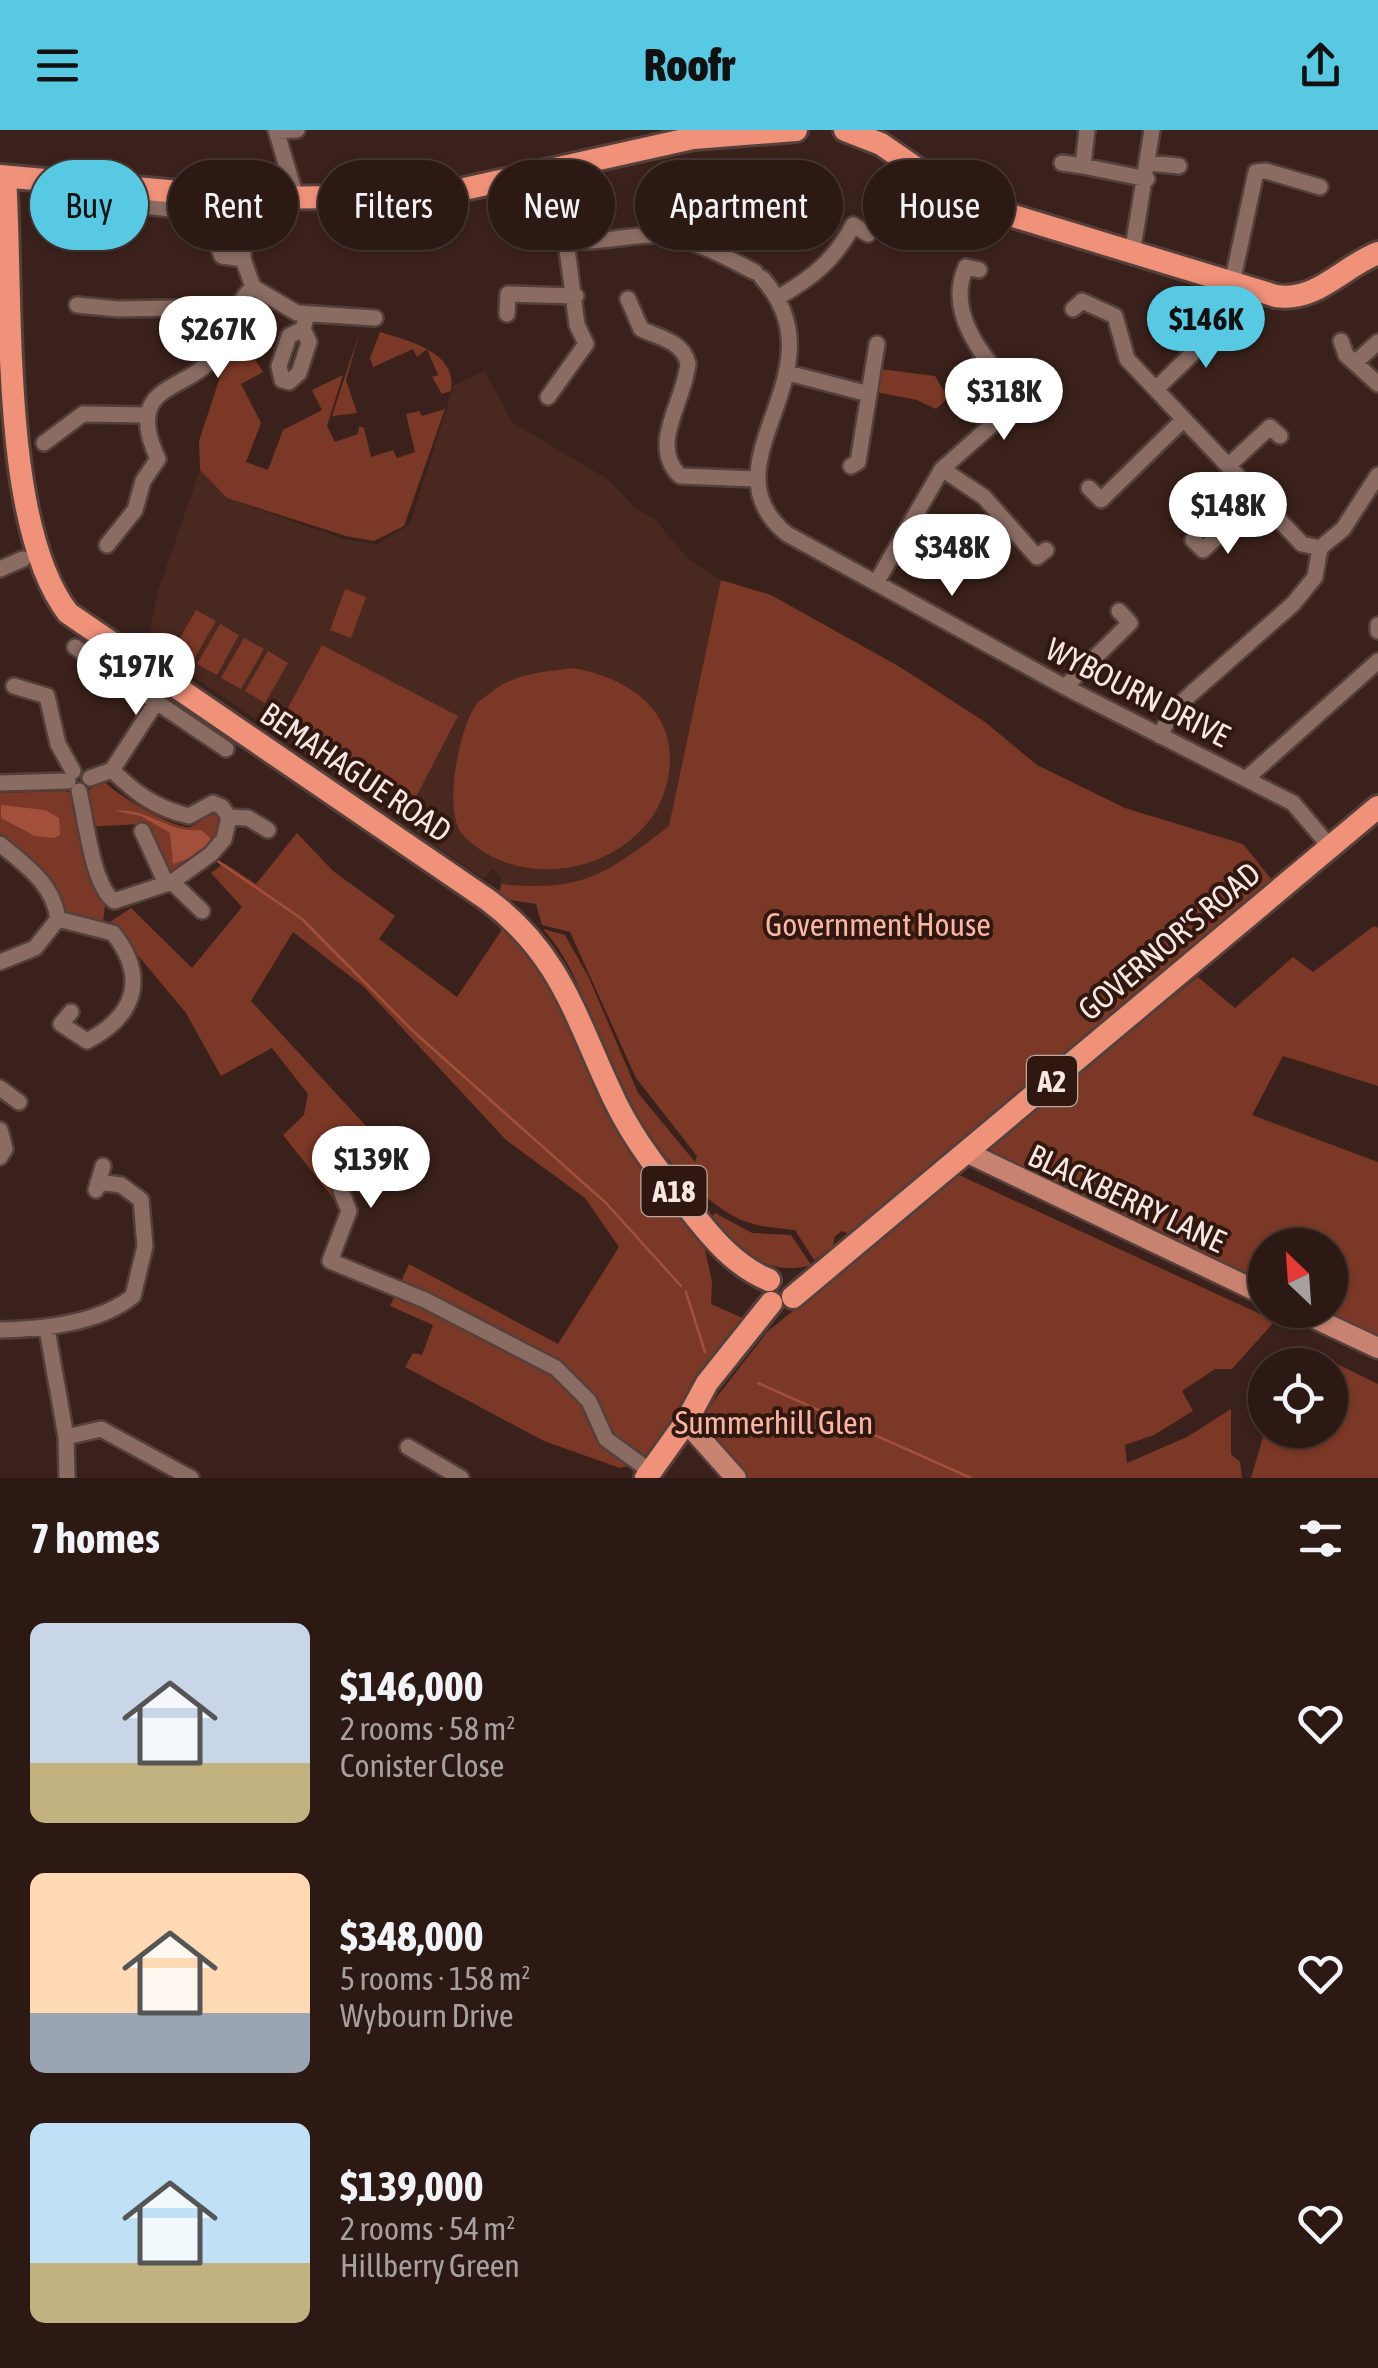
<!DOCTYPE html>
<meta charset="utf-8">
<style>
:root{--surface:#2c1914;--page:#382622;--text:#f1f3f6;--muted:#a6a0a0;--line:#483834;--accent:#57c9e3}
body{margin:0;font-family:"Asap Condensed",sans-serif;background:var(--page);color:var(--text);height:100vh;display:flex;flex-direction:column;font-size:38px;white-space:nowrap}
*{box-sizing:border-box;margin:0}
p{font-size:32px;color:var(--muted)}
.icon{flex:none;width:55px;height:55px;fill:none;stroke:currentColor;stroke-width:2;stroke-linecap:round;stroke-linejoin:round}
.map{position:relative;height:1348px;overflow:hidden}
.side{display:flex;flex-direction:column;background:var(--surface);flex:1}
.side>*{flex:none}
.guide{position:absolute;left:30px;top:30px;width:1320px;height:90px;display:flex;gap:20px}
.needle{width:65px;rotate:335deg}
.tools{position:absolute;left:1248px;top:1098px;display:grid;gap:20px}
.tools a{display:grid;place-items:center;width:100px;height:100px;border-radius:50%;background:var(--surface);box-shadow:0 2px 8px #0004,0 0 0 2px var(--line);font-size:50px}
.price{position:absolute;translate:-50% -85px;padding:0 22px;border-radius:35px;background:#fff;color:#222;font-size:32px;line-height:65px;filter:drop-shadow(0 2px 5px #0008)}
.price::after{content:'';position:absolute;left:50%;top:60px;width:30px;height:22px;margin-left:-15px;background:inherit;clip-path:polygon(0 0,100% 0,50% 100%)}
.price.selected{background:var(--accent);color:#111}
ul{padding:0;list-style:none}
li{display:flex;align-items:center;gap:30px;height:250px;padding:0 30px}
li span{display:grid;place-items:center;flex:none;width:280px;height:200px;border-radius:15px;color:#555}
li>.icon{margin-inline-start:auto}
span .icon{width:120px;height:120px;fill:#fffc;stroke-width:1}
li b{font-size:42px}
h2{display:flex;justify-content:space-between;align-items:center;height:120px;padding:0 30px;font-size:42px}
.tag{padding:0 35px;border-radius:45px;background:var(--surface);box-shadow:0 2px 8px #0004,0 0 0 2px var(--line);font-size:35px;line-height:90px}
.tag.selected{background:var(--accent);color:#111}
header{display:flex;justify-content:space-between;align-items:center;height:130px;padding:0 30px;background:var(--accent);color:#111;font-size:45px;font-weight:800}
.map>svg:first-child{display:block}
.built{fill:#48281f}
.green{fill:#7c3826}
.water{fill:#a2503b}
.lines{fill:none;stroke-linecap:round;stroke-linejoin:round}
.stream{stroke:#a2503b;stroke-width:2.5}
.minor-casing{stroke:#553f3a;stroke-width:20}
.major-casing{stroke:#553f3a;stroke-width:25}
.highway-casing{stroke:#553f3a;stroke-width:28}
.minor{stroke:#8a6c63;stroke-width:15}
.major{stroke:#c78370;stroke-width:20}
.highway{stroke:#f09279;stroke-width:22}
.labels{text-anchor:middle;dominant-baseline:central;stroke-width:8;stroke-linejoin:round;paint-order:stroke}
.shield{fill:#301811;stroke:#bca8a3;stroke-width:2.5}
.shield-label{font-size:30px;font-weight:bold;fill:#f8e6e2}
.street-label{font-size:32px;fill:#f8e6e2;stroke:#301811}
.park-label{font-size:32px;fill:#fbb5a3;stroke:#301811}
</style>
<header><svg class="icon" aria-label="menu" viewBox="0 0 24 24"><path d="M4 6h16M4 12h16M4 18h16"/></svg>Roofr<svg class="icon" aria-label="share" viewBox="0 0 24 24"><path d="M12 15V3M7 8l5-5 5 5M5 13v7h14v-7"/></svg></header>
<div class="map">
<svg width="1378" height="1348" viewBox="0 0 1378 1348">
<rect width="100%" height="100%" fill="#3b211b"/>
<path class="built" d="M 485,241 L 512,292 L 609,350 L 635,378 L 655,389 L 688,429 L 721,450 L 661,736 L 608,784 L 510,770 L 499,762 L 501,747 L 493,739 L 484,749 L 147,514 L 158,461 L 200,340 L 227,368 L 347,410 L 377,414 L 410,394 L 454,255 Z"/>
<path class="green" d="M 361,198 L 346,250 L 357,283 L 332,286 Z
M 380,202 C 409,211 458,222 451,261 L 442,264 L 432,247 L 438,245 L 427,219 L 417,227 L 413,219 L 373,237 L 370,228 Z
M 249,220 L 263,242 L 241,254 L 261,293 L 246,332 L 268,340 L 283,300 L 322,280 L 312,260 L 343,245 L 327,296 L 335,312 L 358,304 L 359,296 L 364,298 L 371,327 L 393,320 L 397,328 L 415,322 L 406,284 L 419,281 L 422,286 L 445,279 L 404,396 L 374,411 L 346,406 L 227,368 L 200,340 L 199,311 L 225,232 Z
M 880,239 L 935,246 L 948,268 L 936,279 L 917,270 L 876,262 Z
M 721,450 L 771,465 L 900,537 L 985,592 L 1037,635 L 1125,678 L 1243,714 L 1276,755 L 877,1085 L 850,1104 L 842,1101 L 835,1106 L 833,1116 L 814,1130 L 795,1100 C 776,1098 753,1097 735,1087 C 688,1061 638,998 616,950 C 593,901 580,839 543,799 L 565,805 L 589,848 L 638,963 L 695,1032 L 697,1026 L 636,948 L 570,802 L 542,795 L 536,774 L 510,770 L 499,762 L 502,754 C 582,763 608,743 669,696 Z
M 345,459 L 366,467 L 351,508 L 330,500 Z
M 196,480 L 216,491 L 193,531 L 173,520 Z
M 220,494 L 239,505 L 217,545 L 197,534 Z
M 244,508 L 264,519 L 241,559 L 221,548 Z
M 322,515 L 458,586 L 415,669 L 276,600 Z
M 268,521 L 288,533 L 265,573 L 245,561 Z
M 573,538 C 630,548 681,583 668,648 C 652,736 526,771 463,705 C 442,682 459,599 476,575 C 480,570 489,564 494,560 C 517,543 544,542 573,538 Z
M 105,652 C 115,664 176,700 190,697 C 197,695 204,687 210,683 L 218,684 L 225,696 L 222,708 L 174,745 L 163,737 L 142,694 L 82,697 L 105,776 L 103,793 L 69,788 L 51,758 L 0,710 L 0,663 L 65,661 L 84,667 L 95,654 Z
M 297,703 L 333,741 L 395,786 L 379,809 L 457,867 L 505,795 L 541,833 L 702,1105 L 712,1152 L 711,1174 L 745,1189 L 643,1332 L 620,1338 L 544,1311 L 405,1237 L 413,1223 L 422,1225 L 433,1195 L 390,1176 L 409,1134 L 558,1214 L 619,1117 L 585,1068 L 506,1010 L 364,857 L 293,802 L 251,871 L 378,1009 L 337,1073 L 283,1005 L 304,985 L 308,964 L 272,918 L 221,946 L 186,883 L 110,792 L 131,778 L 192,838 L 242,777 L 211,743 L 224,733 L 256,754 Z
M 1374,796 L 1378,798 L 1378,956 L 1283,926 L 1252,985 L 1378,1032 L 1378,1206 L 1323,1180 L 1330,1180 L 1330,1115 L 1265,1115 L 1265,1153 L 990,1025 L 989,1014 L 1198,847 L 1235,878 L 1293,827 L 1313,842 Z
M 959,1045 L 1275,1191 L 1232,1239 L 1215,1239 L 1182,1261 L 1193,1281 L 1154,1305 L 1125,1315 L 1127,1333 L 1187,1307 L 1231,1279 L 1231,1324 L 1240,1332 L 1242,1348 L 747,1348 L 707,1296 L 706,1281 L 767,1202 Z
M 715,1083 L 752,1103 L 791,1105 L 811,1135 C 767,1148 737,1118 710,1089 Z
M 1323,1227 L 1378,1254 L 1378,1348 L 1251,1348 L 1265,1300 L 1330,1300 L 1330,1235 L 1305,1235 Z"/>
<path class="water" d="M 1,675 L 45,680 L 59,688 L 60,705 L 54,708 L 35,706 L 1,688 Z
M 115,681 C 147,677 169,704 201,700 L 211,709 L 204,723 L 173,734 L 170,703 L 141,686 Z"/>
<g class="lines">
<path class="stream" d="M 216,730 L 302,789 L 414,902 L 606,1073 L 681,1156
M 686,1162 L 705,1222
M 758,1253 L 971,1348"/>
<g class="minor-casing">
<path id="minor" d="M 276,0 L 296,67
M 1087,0 L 1083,36 L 1147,49
M 277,1 L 297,0
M 1062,33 L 1083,36
M 1149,33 L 1179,36
M 530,47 C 534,66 535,93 552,105 C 574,120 632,103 661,105 C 695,109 725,127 755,142
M 63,66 L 195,82 L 210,97 L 222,126 L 243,129
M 247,68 L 243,129 L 253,157 L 297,183 L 375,188
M 745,83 L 753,53
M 686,109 L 700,77 L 724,69 L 748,70
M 1132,124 L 1152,0
M 762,148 C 847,242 699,333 787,404 L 1065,557 L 1293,673 L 1331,718
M 1232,153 L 1256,42 L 1266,41 L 1320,57
M 779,167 C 813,147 834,131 853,95 L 868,104
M 628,169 L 641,199 C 660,208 682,211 688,233 C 685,272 648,314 680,346 L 755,349
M 77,175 L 118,179 L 176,178 L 203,204 L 220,212
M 1073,179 L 1082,171 L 1115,186 L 1127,229 L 1302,414 L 1320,418
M 507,184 L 508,164 L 576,166
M 303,199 L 289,206 L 279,236 L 282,250 L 289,252 L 299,243 L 309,212 L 303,199 L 307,184
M 1341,211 L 1346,225 L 1378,254
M 1357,231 L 1378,212
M 788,243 L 869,264
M 1156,259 L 1228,189 L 1240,188
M 548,267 L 586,214 L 577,195 L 566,111
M 44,313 L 83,284 L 148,285
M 158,329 C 122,252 187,263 214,226 C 230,203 231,178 253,157
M 1229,335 L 1270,297 L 1280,306
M 851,336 L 858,332 L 877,214
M 942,339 L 984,367 L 1037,427 L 1046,420
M 1089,358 L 1101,370 L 1184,289
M 1193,410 L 1203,420 L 1258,368
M 107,415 L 135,380 L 143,351 L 158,329
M 0,439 L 23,429
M 876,453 L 942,339 L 1020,270 C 991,235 943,187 966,137 L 979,140
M 1378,495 L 1378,501
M 75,517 L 226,619
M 14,556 L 47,566 L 58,614 L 73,641
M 1065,557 L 1130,493 L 1119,481
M 1160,606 L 1171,583 L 1192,563 L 1293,474 L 1315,447 L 1320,418 L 1343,399 L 1378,345
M 90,648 L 112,640 L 155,574
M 1247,648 L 1378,531
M 0,653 L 68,651
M 79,661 C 86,689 92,755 114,771 L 172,752 L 211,724 L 224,709 L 229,687 L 222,677 L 213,673 L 189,686 C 156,678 136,664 112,640
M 229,687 L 248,688 L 268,700
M 142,701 L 165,751
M 0,714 C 26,736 53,753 58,789 L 35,818 L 0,832
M 172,752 L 202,781
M 58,789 L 113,803 C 147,846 137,885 87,911 L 61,894 L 71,882
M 0,958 L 19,972
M 0,1000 L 5,1019 L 0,1027
M 366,1014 L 341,1061 L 349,1081 L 330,1131 L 425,1170 L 556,1238 L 589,1271 L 606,1309 L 650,1341
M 96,1060 L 103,1036
M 47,1199 L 66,1307 L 67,1348
M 0,1200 C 42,1199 99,1194 133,1166 L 145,1116 L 141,1070 L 121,1055 L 98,1052
M 66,1307 L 101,1299 L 191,1348
M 408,1317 L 461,1348"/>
</g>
<g class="major-casing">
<path id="major" d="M 966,1022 L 1265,1165
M 1297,1180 L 1378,1218
M 686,1292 L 736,1348"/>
</g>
<g class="highway-casing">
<path id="highway" d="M 845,0 L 881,14 L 964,71 L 1276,166 C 1317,172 1342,137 1378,123
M 0,46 L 247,68 L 433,66 L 693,8 L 796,0
M 5,47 C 13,175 0,394 68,483 L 488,770 C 563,826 577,893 616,973 C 635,1012 663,1047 690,1080 C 712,1108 735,1136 769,1150
M 793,1167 L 1378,677
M 646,1348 L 686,1292 L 707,1253 L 771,1173"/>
</g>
<use href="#minor" class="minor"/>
<use href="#major" class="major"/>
<use href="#highway" class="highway"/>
</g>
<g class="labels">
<g class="shield">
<rect x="1027" y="926" width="50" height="50" rx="8"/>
<rect x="641.5" y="1036" width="65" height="50" rx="8"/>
</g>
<g class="shield-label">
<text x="1052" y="951">A2</text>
<text x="674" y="1061">A18</text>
</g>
<g class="street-label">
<text transform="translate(1138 562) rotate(27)">WYBOURN DRIVE</text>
<text transform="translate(356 642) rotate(34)">BEMAHAGUE ROAD</text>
<text transform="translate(1169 811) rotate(-40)">GOVERNOR'S ROAD</text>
<text transform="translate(1127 1068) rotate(25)">BLACKBERRY LANE</text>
</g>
<g class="park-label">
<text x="878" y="794">Government House</text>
<text x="774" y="1292">Summerhill Glen</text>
</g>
</g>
</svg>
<div class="tools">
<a><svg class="needle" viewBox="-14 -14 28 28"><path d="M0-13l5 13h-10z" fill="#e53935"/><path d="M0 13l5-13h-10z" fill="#a6a0a0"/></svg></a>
<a><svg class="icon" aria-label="locate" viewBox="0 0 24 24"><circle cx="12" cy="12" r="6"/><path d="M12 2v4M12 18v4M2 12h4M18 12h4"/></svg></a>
</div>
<b class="price selected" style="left:1206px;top:241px">$146K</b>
<b class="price" style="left:218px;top:251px">$267K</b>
<b class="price" style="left:1004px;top:313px">$318K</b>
<b class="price" style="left:1228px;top:427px">$148K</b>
<b class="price" style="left:952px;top:469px">$348K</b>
<b class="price" style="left:136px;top:588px">$197K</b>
<b class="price" style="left:371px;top:1081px">$139K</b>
<div class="guide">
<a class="tag selected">Buy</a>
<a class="tag">Rent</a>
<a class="tag">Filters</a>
<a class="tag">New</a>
<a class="tag">Apartment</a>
<a class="tag">House</a>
</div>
</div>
<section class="side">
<h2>7 homes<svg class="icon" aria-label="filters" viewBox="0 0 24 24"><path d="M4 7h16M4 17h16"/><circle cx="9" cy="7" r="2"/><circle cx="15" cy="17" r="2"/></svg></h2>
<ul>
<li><span style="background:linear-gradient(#c9d6e8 70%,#c2b280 0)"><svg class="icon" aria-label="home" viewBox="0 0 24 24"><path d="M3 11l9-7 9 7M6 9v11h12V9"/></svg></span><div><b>$146,000</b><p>2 rooms · 58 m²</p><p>Conister Close</p></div><svg class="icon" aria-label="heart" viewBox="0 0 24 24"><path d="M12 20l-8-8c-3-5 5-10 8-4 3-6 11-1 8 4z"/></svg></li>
<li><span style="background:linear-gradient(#ffd9b3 70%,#9aa5b1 0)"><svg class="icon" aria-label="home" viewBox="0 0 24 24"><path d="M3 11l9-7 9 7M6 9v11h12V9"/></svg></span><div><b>$348,000</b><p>5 rooms · 158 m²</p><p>Wybourn Drive</p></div><svg class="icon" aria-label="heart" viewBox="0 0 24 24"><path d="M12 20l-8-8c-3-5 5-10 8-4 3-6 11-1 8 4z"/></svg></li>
<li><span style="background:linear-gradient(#bfe0f5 70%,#c2b280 0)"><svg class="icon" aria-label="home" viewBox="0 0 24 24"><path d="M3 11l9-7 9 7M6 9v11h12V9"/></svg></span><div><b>$139,000</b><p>2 rooms · 54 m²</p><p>Hillberry Green</p></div><svg class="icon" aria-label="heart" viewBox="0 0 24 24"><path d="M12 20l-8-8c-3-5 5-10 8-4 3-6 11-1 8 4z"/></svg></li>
</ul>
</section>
